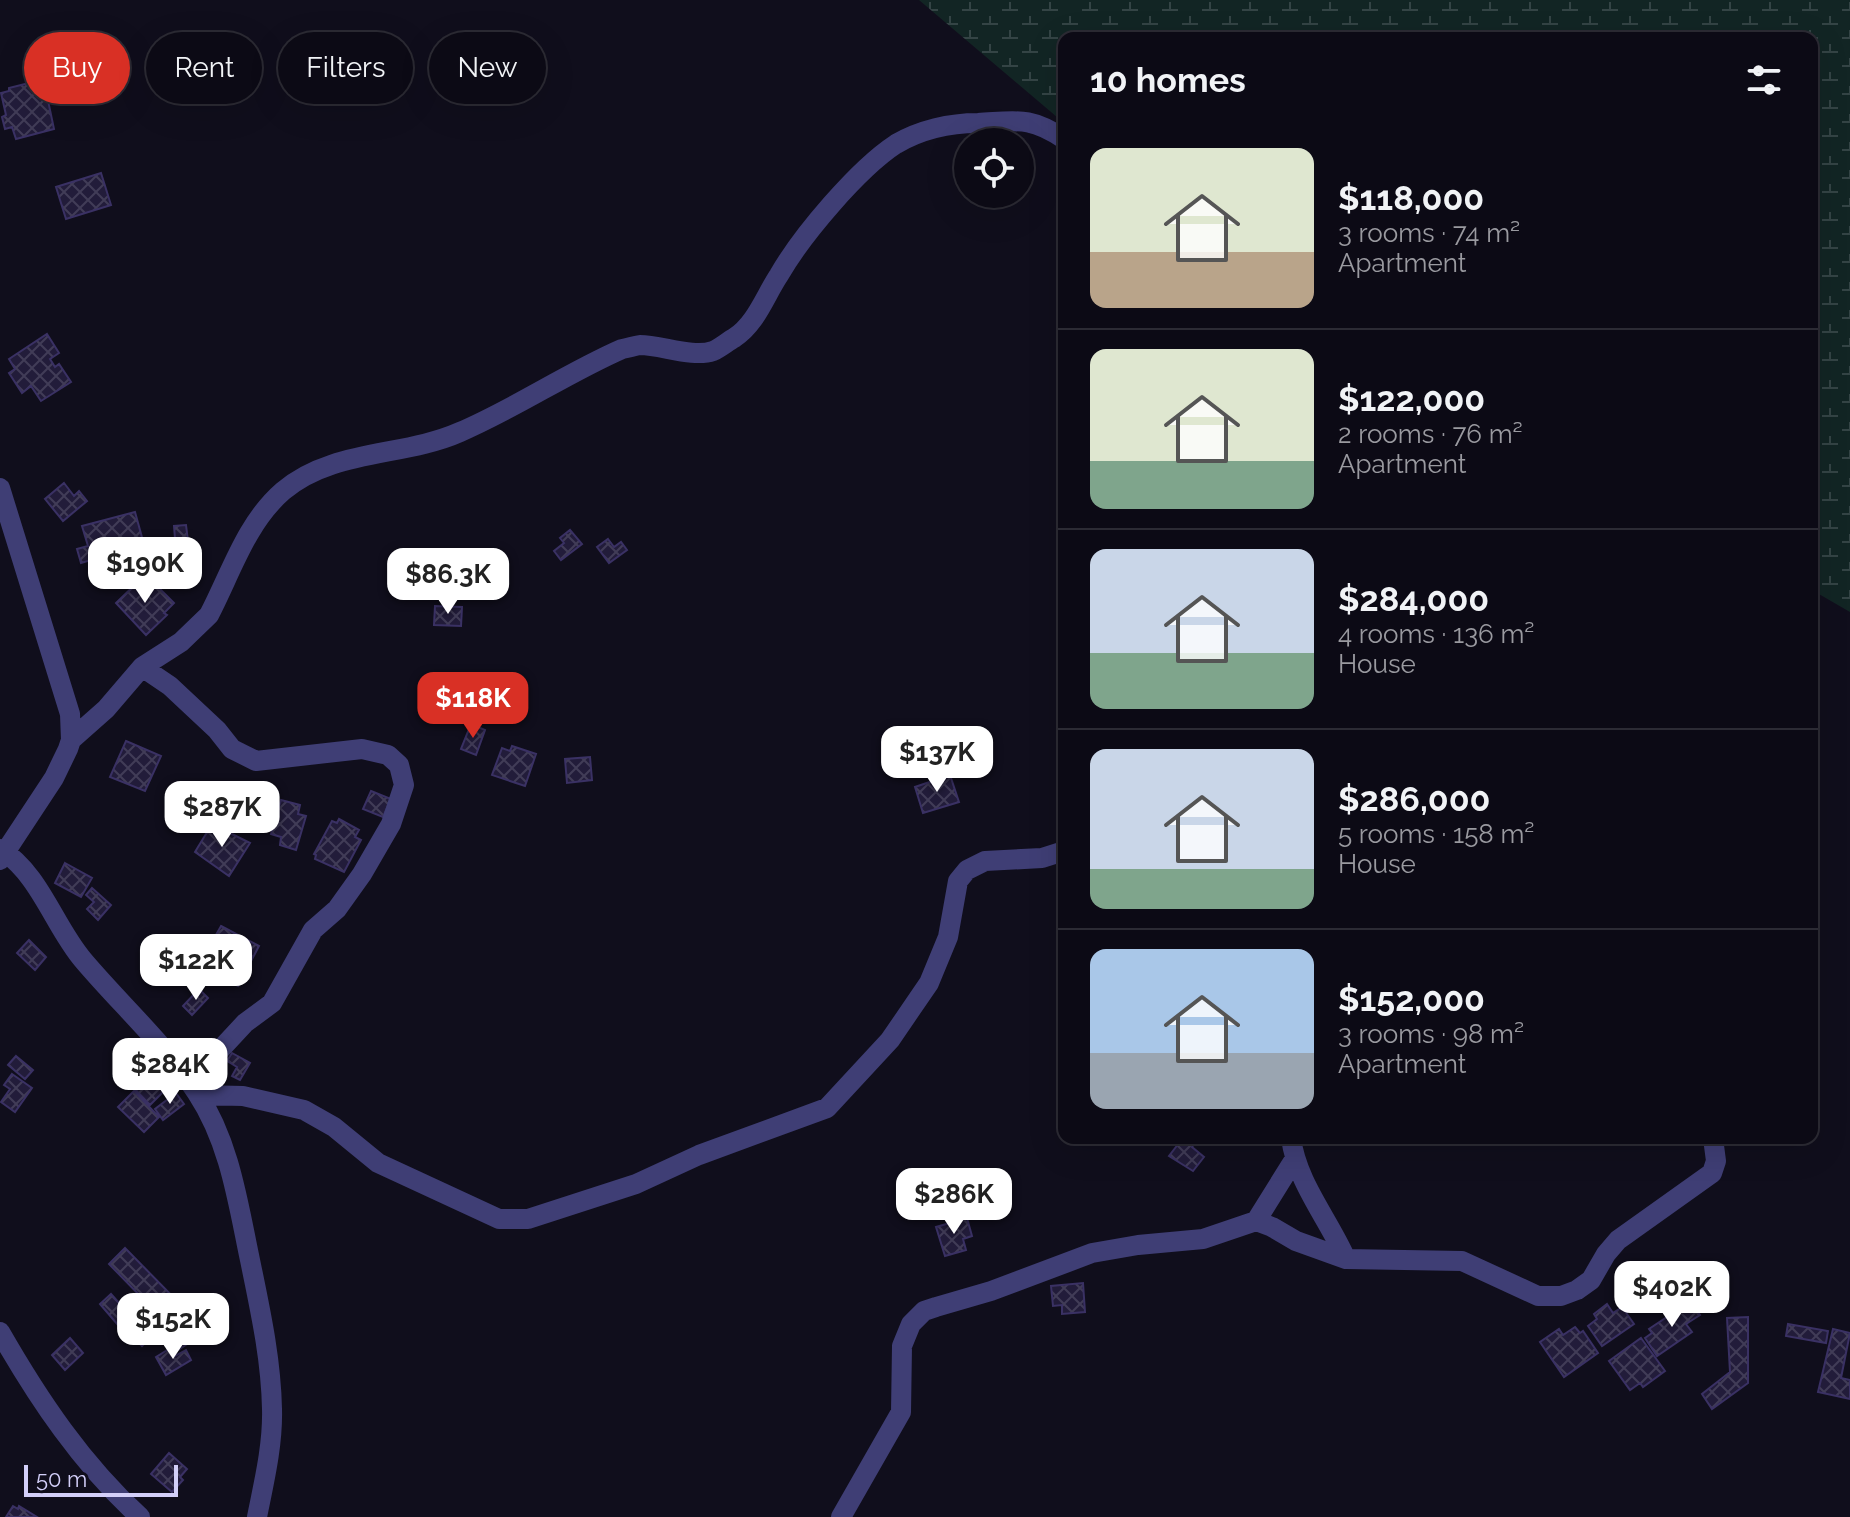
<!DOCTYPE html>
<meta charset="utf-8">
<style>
:root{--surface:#0c0a15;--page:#1a1822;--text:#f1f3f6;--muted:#9a9aa0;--line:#2c2b34;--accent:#d93025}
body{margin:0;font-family:Raleway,sans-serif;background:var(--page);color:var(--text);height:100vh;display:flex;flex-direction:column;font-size:30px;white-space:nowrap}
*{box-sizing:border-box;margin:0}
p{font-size:26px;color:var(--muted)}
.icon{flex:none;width:44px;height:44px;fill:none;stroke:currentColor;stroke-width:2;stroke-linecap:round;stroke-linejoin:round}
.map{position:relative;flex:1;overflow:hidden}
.side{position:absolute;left:1058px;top:32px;width:760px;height:1112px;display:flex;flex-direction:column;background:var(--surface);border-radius:16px;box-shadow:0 8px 32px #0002,0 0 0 2px var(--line)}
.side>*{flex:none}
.guide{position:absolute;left:24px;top:32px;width:760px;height:72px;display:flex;gap:16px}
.tools{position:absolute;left:954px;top:128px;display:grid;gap:16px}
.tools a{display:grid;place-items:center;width:80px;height:80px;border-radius:50%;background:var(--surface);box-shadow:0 8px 32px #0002,0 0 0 2px var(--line);font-size:40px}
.scale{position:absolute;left:24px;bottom:20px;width:154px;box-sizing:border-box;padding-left:8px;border:4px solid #d3cff9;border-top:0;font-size:22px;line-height:28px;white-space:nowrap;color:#d3cff9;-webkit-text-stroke:6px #100e1c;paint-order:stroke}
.price{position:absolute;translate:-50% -68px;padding:0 18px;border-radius:16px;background:#fff;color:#222;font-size:26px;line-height:52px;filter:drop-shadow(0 2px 4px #0008)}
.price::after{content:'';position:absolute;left:50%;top:48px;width:24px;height:18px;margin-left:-12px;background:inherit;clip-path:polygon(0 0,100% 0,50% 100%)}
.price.selected{background:var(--accent);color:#fff}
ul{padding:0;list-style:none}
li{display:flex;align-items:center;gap:24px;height:200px;padding:0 32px}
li+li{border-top:2px solid var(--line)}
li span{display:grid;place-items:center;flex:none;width:224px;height:160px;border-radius:16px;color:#555}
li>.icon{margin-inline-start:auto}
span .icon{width:96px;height:96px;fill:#fffc;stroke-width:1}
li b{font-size:34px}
h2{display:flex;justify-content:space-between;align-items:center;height:96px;padding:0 32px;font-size:34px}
.chip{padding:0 28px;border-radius:36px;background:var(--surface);box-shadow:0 8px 32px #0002,0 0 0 2px var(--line);font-size:28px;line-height:72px}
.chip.selected{background:var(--accent);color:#fff}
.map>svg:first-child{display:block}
.wetland{fill:url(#wetland-marsh)}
.building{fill:url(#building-cross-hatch);stroke:#3a3164;stroke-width:2}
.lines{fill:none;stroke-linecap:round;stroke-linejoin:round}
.minor{stroke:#3f3e75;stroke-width:20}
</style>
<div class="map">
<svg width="1850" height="1517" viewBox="0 0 1850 1517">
<defs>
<pattern id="wetland-marsh" width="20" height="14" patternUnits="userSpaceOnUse" patternTransform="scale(2)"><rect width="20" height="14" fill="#122524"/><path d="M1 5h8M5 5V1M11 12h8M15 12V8" fill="none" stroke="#344445"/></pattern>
<pattern id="building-cross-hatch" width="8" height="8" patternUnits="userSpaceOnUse" patternTransform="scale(2)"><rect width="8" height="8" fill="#221c3a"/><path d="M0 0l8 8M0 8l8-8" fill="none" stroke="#413c57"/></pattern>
</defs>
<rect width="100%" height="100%" fill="#100e1c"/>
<path class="wetland" d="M 919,0 L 1850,0 L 1850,612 L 1812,590 L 1812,38 L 1064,38 L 1064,123 Z"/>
<path class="building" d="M 33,82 L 35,89 L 45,86 L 54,129 L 16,139 L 12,127 L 5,129 L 2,117 L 6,115 L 1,93 L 9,91 L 9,88 Z
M 101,173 L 111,205 L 66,219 L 56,187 Z
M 47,334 L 59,353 L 50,359 L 55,367 L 59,364 L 71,382 L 41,401 L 31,386 L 22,393 L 9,373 L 15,369 L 9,359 Z
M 64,483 L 74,496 L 79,491 L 87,501 L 63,521 L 45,499 Z
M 135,512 L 143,541 L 137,542 L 144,569 L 97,582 L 91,560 L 81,563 L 77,549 L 88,546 L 82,526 Z
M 186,525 L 189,549 L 176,551 L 174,526 Z
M 570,530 L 582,544 L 561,560 L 554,551 L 564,543 L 560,538 Z
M 608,539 L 614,547 L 621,542 L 627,550 L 609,563 L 597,547 Z
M 143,577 L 150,584 L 153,582 L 174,603 L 164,613 L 167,615 L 146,635 L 116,603 Z
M 435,606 L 462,607 L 461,626 L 434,625 Z
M 470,678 L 492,681 L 488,707 L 472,705 L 473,699 L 467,698 Z
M 471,724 L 485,730 L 476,755 L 461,749 Z
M 126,741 L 161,756 L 145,791 L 110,777 Z
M 512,746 L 536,754 L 525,786 L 492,775 L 502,748 L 510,751 Z
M 590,757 L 592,780 L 567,783 L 565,759 Z
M 950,775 L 959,802 L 923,813 L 915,787 Z
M 371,791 L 391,799 L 383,817 L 363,809 Z
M 281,800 L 300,805 L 298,814 L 306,816 L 296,850 L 280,845 L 281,837 L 271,834 Z
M 339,819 L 359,830 L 355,837 L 361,840 L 344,872 L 315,859 L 316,855 L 314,854 L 332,821 L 337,823 Z
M 212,824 L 250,843 L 229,876 L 195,852 Z
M 65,863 L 92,878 L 81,897 L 55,883 Z
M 92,888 L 111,905 L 98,920 L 87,909 L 94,902 L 86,895 Z
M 221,926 L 259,946 L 238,986 L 191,963 L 203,938 L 212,942 Z
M 29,940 L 46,957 L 35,970 L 17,953 Z
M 199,989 L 208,998 L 192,1015 L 183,1006 Z
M 232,1053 L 250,1063 L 240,1080 L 232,1076 L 237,1067 L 227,1061 Z
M 16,1056 L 33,1070 L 25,1079 L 8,1065 Z
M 151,1066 L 170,1085 L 150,1105 L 131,1085 Z
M 12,1074 L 32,1088 L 15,1112 L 1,1102 L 10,1089 L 4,1085 Z
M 134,1091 L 159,1117 L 144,1132 L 118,1107 Z
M 176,1093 L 184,1104 L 163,1120 L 155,1109 Z
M 1183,1138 L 1199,1138 L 1192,1147 L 1204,1157 L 1193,1171 L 1169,1156 Z
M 967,1218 L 972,1236 L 963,1239 L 966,1250 L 945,1256 L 936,1227 Z
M 125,1248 L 182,1306 L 142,1346 L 133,1337 L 165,1305 L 160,1301 L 152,1308 L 109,1264 Z
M 1083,1283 L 1085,1312 L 1062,1314 L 1062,1305 L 1053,1306 L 1051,1286 Z
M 111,1294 L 136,1322 L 124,1332 L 100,1304 Z
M 1691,1301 L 1700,1315 L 1686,1324 L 1692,1332 L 1657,1356 L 1645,1338 L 1652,1333 L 1649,1329 Z
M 1607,1304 L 1613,1313 L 1622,1307 L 1634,1324 L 1602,1346 L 1588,1326 L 1597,1319 L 1594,1314 Z
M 1748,1317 L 1748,1383 L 1712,1409 L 1702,1394 L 1730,1372 L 1727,1318 Z
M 1788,1324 L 1828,1331 L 1826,1343 L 1786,1336 Z
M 1575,1327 L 1580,1333 L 1583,1331 L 1598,1353 L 1564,1377 L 1540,1342 L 1559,1329 L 1563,1335 Z
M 1833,1329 L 1850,1333 L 1841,1378 L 1850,1380 L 1850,1399 L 1818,1392 Z
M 187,1332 L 193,1340 L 174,1353 L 168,1345 Z
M 70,1338 L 83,1353 L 65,1370 L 52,1355 Z
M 1641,1338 L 1665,1371 L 1643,1387 L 1640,1383 L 1630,1390 L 1609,1361 Z
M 169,1349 L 173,1357 L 186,1350 L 191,1360 L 166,1375 L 156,1357 Z
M 169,1453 L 187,1469 L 180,1477 L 183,1480 L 172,1492 L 151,1474 Z
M 13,1506 L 18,1509 L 19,1506 L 37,1517 L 6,1517 Z"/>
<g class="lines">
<path class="minor" d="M 0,488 L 70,714 L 71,740 L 68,749 L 54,778 L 0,860
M 142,667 L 170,686 L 217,730 L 232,749 L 256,761 L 362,749 L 388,755 L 399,765 L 404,785 L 391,824 L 362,874 L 337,909 L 313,930 L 272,1003 L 245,1023 L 219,1051 L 187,1079
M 71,740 L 106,709 L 142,667 L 181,642 L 209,615 C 231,573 246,523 283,491 C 332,449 404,457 460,432 C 516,408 567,373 622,349 C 628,348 634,346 640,345 C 661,345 693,358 713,351 C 720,348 727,342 734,338 C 756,324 765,296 779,275 C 802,235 858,169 896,144 C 920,130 950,123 978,123 C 1017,121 1030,116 1064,139
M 0,849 C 40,874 54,926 83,960 C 121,1005 165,1044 197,1093 C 230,1143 238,1203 250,1260 C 260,1309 271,1358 272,1409 C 273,1445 264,1482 257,1517
M 199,1095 L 243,1096 L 304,1110 L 334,1127 L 378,1163 L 499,1219 L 528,1219 L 636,1184 L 699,1155 L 827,1108 L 890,1040 L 929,983 L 948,937 L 958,881 L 967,870 L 985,861 L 1042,858 L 1064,851
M 1291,1138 C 1297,1183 1328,1218 1346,1259
M 1256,1221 L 1294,1160
M 0,1332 C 39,1400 82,1464 140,1517
M 841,1517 L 901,1412 L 902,1346 L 911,1324 L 924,1311 L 936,1307 L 991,1291 L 1092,1253 L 1138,1245 L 1203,1239 L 1256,1221 L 1272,1227 L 1296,1241 L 1346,1259 L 1462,1261 L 1538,1296 L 1561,1296 L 1577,1290 L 1591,1280 L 1606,1254 L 1618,1240 L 1712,1173 L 1716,1161 L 1713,1138"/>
</g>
</svg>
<div class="tools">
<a><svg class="icon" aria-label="locate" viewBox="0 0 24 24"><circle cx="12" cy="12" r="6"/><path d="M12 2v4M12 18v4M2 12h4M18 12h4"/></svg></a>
</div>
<div class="scale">50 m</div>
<b class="price" style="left:145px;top:605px">$190K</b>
<b class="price" style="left:448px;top:616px">$86.3K</b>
<b class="price selected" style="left:473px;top:740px">$118K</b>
<b class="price" style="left:937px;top:794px">$137K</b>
<b class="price" style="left:222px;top:849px">$287K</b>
<b class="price" style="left:196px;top:1002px">$122K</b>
<b class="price" style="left:170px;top:1106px">$284K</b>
<b class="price" style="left:954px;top:1236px">$286K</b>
<b class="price" style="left:1672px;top:1329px">$402K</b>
<b class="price" style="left:173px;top:1361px">$152K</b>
<div class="guide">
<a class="chip selected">Buy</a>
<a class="chip">Rent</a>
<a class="chip">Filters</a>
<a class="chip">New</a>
</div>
<section class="side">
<h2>10 homes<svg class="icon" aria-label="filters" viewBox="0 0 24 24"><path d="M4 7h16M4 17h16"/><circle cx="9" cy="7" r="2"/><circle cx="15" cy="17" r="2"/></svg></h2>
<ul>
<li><span style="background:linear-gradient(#dfe7d0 65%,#b9a48a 0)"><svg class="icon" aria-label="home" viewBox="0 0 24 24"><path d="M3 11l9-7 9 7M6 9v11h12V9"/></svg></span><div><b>$118,000</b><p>3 rooms · 74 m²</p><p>Apartment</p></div></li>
<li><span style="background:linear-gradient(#dfe7d0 70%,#7fa58c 0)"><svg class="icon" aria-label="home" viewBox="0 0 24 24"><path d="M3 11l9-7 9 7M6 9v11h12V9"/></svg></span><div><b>$122,000</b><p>2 rooms · 76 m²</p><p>Apartment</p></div></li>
<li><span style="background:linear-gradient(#c9d6e8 65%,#7fa58c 0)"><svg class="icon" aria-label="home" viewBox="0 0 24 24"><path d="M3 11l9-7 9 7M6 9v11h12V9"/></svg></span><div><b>$284,000</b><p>4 rooms · 136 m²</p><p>House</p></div></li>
<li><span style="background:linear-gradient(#c9d6e8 75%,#7fa58c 0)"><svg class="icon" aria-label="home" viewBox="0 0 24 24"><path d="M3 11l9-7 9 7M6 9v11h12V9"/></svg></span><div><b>$286,000</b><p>5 rooms · 158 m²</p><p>House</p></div></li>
<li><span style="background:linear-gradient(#a9c7e8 65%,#9aa5b1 0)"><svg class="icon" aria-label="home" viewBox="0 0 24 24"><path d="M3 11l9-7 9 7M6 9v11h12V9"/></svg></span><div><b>$152,000</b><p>3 rooms · 98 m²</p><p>Apartment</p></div></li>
</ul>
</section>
</div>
